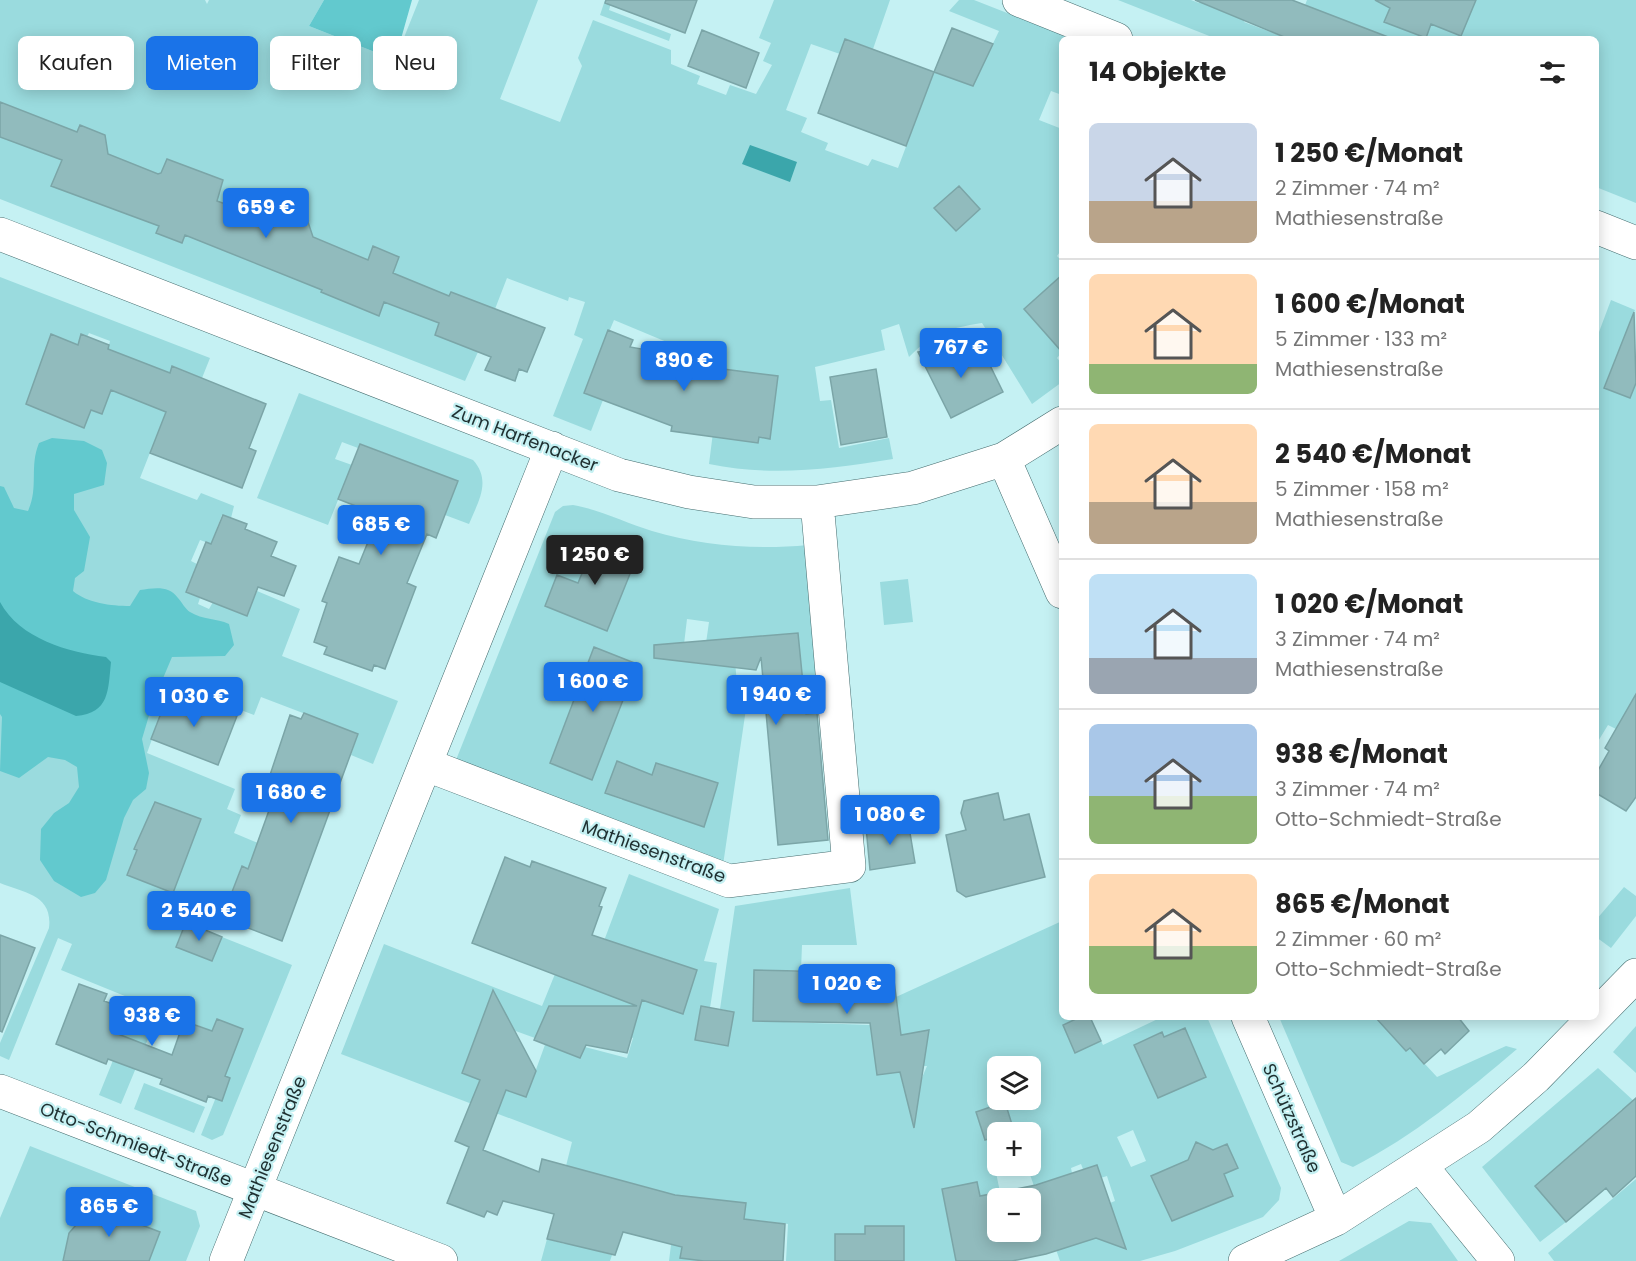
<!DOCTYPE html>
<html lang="de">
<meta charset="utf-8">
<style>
:root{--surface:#fff;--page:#f6f6f6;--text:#222;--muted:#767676;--line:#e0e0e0;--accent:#1a73e8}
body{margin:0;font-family:Poppins,sans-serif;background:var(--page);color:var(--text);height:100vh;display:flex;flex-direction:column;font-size:22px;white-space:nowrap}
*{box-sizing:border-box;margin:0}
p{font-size:20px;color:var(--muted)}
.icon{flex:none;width:33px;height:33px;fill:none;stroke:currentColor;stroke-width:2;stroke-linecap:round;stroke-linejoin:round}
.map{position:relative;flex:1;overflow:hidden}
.drawer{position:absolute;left:1059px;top:36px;width:540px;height:984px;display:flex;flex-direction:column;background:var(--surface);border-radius:9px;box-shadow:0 3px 15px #0003}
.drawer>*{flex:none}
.guide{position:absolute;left:18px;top:36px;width:570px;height:54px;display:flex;gap:12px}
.tools{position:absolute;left:987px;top:1056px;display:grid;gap:12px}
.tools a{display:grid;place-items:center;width:54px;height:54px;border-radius:9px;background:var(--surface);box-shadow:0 3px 15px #0003;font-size:30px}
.price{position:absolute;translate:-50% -51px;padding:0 14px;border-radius:6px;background:var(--accent);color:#fff;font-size:20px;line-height:39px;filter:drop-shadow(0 2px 3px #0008)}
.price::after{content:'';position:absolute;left:50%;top:36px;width:18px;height:14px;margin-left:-9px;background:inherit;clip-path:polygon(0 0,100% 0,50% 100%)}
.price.current{background:#222;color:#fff}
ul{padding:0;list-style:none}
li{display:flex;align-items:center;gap:18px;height:150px;padding:0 30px}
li+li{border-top:2px solid var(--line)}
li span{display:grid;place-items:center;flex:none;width:168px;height:120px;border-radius:9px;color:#555}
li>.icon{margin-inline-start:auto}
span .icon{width:72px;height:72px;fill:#fffc;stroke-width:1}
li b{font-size:26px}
h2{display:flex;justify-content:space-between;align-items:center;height:72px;padding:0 30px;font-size:26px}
.pill{padding:0 21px;border-radius:9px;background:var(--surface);box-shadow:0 3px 15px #0003;font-size:21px;line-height:54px}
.pill.current{background:var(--accent);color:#fff}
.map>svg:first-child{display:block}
.green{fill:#9adbde;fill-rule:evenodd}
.forest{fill:#62c9ce}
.water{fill:#3ba6ab}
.building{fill:#91bbbd;stroke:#7ba5a7;stroke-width:1.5;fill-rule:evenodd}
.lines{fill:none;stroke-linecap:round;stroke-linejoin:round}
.minor-casing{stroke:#446c6e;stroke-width:34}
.minor{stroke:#fff;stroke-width:33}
.labels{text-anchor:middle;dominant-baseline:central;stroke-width:4.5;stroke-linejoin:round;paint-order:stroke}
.street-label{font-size:18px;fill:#1f3031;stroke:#c5f1f3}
</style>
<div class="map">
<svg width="1636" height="1261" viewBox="0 0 1636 1261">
<rect width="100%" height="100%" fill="#c5f1f3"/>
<path class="green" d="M 0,0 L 205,0 L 207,4 L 209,0 L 324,0 L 309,26 L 395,60 L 419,0 L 538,0 L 500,99 L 560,122 L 582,66 L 578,58 L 593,20 L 671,50 L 671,64 L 700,76 L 697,84 L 726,95 L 730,85 L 756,94 L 772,65 L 763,61 L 771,43 L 759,38 L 774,0 L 890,0 L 873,49 L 846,39 L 840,54 L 811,44 L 786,110 L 807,118 L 801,132 L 828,143 L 825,150 L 868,166 L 872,159 L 898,168 L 934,72 L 973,85 L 999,31 L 949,11 L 959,0 L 974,0 L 1068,37 L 1062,39 L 1062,95 L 1051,91 L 1039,120 L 1062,129 L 1062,249 L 1057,256 L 1062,261 L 1062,276 L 1024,309 L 1062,352 L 1057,358 L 1062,364 L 1062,382 L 1032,404 L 982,323 C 947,329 935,331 909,357 L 899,324 L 881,330 L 885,350 L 815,367 L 820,401 L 831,400 L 839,448 L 889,438 L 893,459 C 831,469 771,477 709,464 L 721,369 L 704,366 L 705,358 L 614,320 L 584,392 L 603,400 L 591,431 L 553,416 L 583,339 L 574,335 L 585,302 L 569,297 L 568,301 L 507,278 L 495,309 L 451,292 L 435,335 L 478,352 L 465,381 L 0,199 Z
M 605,0 L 612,0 L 609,10 L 671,34 L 669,41 L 600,15 Z
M 1118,0 L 1191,0 L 1199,3 L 1201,0 L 1253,0 L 1244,22 L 1289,39 L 1217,39 Z
M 1307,0 L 1636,0 L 1636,203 L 1596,187 L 1596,39 L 1292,39 Z
M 0,277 L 210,358 L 202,378 L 173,366 L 167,380 L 166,412 L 140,478 L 197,500 L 201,493 L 234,506 L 231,518 L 222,515 L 211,544 L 200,540 L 191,561 L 197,564 L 186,592 L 200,598 L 198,604 L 209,609 L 213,602 L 247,616 L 257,591 L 300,609 L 282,656 L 398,701 L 373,764 L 351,755 L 358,734 L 261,697 L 254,715 L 172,684 L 147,753 L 235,789 L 227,809 L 241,815 L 234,833 L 258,843 L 248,869 L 241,867 L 233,890 L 239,893 L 228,921 L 192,907 L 176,946 L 212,961 L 222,937 L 292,965 L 223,1135 L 212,1140 L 201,1135 L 243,1029 L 212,1031 L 160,1010 L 121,1104 L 99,1095 L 137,1001 L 61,970 L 72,944 L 58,938 L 9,1060 L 0,1056 L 0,1043 L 49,928 C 53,895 25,893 0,883 ZM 89,333 L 110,341 L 108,349 L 135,360 L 114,383 L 102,414 L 91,410 L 84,428 L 26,404 L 52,335 L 78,345 L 81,335 L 87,337 ZM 155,802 L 200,819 L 127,875 L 137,850 L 134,849 Z
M 1611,300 L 1635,310 L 1604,387 L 1630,398 L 1636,383 L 1636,739 L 1608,725 L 1597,743 L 1596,340 Z
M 299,393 L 473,460 C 492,481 478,502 469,524 L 445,515 L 458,481 L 361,444 L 358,448 L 342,442 L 335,459 L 352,465 L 328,525 L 257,498 Z
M 573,505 C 601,510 626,523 652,531 C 702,546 756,550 808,545 L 822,694 L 747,702 L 723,865 L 454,765 L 555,512 L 563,506 ZM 597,538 L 638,554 L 607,631 L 545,606 L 557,575 L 578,583 ZM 687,619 L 709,622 L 703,664 L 682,661 ZM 798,633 L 802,678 L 737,684 L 733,639 ZM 582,678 L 592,779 L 550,763 ZM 617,762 L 635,769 L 622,800 L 605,793 ZM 657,763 L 718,783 L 704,827 L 642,806 Z
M 908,579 L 913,622 L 884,625 L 880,582 Z
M 629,874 L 719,909 L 704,961 L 717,963 L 710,1008 L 701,1006 L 695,1040 L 728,1046 L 734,1012 L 720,1009 L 735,906 L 850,888 L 857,945 L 802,945 L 801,970 L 755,971 L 753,1021 L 871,1025 L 900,1072 L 904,1090 L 909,1090 L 908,1080 L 921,1080 L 927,1066 L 913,1066 L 909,1034 L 901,1035 L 896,997 L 1062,921 L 1062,1017 L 1080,1017 L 1063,1025 L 1075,1052 L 1101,1041 L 1103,1045 L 1162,1017 L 1207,1017 L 1281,1188 L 1279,1200 L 1263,1217 L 1175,1251 L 1140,1261 L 1060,1261 L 1027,1166 L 1030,1166 L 1030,1132 L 998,1132 L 997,1162 L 994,1163 L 1000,1192 L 980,1196 L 942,1189 L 956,1261 L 904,1261 L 896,1226 L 866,1226 L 865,1234 L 835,1234 L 835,1261 L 786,1261 L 788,1224 L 744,1219 L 746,1203 L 702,1198 L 686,1212 L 680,1258 L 703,1261 L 669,1261 L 675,1212 L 648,1211 L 654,1189 L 566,1166 L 572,1142 L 341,1054 L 384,944 L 542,1006 L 557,969 L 589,981 ZM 610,941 L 697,970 L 682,1013 L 595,984 ZM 482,1019 L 546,1042 L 526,1097 L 462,1073 ZM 1185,1028 L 1206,1077 L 1167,1094 L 1162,1085 L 1154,1088 L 1136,1050 L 1149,1044 L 1147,1039 L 1161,1032 L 1164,1037 ZM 624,1035 L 633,1038 L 627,1058 L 585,1047 L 580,1058 L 552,1047 ZM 998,1066 L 1030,1066 L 1030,1100 L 998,1100 ZM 1133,1130 L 1146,1161 L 1131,1167 L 1117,1137 ZM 1227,1144 L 1238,1168 L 1224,1174 L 1233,1196 L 1172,1221 L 1151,1176 L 1190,1160 L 1192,1151 L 1200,1146 L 1212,1150 ZM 1081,1164 L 1088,1182 L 1107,1176 L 1115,1201 L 1110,1203 L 1056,1193 L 1052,1180 L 1072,1173 L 1071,1168 Z
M 1624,887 L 1636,896 L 1636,916 L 1611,948 L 1596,937 L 1596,920 Z
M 1279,1017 L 1397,1017 L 1385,1028 L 1406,1051 L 1410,1048 L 1437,1077 L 1506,1046 L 1517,1049 C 1465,1093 1414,1136 1353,1167 L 1341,1162 Z
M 1636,1026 L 1636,1073 L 1613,1052 Z
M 1598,1068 L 1636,1103 L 1636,1123 L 1622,1109 L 1535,1186 L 1566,1222 L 1540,1242 L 1482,1167 Z
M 144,1083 L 205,1107 L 194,1133 L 134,1109 Z
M 30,1146 L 196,1211 L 200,1226 L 186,1261 L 0,1261 L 0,1218 Z
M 1636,1179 L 1636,1261 L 1554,1261 L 1548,1253 Z
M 1409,1221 L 1431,1223 L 1458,1261 L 1339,1261 Z
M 568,1234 L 599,1242 L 597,1251 L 612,1255 L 610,1261 L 541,1261 L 547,1239 L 565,1244 Z"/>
<path class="forest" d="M 324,0 L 412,0 L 395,60 L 309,26 Z
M 52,438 L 84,441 L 102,450 L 107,463 L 104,485 L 74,494 L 74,510 L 90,537 L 84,571 L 75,578 L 73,591 C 87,603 111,606 130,606 L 140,590 C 154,588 169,585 178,598 C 182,602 185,609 190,612 C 203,620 216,618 229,624 L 234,645 L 225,656 L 172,657 L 153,702 L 142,739 L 149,773 L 146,789 L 133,800 L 124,818 L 106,880 L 95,893 L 81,897 L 54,881 L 40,860 L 41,829 L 54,813 L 69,803 L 79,787 L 77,767 L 65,760 L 48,757 L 19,778 L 0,771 L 2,717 L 0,714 L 0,486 L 4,487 L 14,508 L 28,511 C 39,487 29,467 39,443 Z"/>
<path class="water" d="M 750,145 L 797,162 L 790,182 L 742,164 Z
M 0,602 C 20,639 68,652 106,657 L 111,662 C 108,690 110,713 76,716 L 0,682 Z"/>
<path class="building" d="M 606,0 L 697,0 L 685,33 L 605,3 Z
M 1195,0 L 1292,0 L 1388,37 L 1387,39 L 1289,39 Z
M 1375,0 L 1476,0 L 1461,36 L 1431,24 L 1426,38 L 1384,22 L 1390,8 Z
M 952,28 L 993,44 L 973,86 L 934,72 Z
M 702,30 L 759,53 L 746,88 L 688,66 Z
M 845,39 L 934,72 L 906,146 L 818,113 Z
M 0,102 L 77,132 L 80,125 L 105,135 L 108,154 L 158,174 L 161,173 L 167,159 L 223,180 L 217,201 L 278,223 L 283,210 L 307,219 L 313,237 L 368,260 L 373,246 L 399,257 L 393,273 L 449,296 L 451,292 L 545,328 L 527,372 L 519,369 L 515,381 L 485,370 L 491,357 L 435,335 L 439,323 L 384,302 L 379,316 L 321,292 L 322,290 L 185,235 L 182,243 L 156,233 L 159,226 L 51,186 L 62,160 L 0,137 Z
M 959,186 L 980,209 L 956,231 L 934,208 Z
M 1062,275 L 1062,352 L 1024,309 Z
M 1634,312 L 1636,383 L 1630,398 L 1604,388 Z
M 608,330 L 633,340 L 630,347 L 686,357 L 684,364 L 778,376 L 770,439 L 759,437 L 758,443 L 671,431 L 672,426 L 584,393 Z
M 51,334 L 78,345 L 81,334 L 109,345 L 108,349 L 170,373 L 172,366 L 266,404 L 249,448 L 256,451 L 242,488 L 150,453 L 166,412 L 111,390 L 102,414 L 91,410 L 84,428 L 26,404 Z
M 940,348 L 960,360 L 982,349 L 1003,392 L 951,418 L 918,352 Z
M 876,369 L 887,437 L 841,445 L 830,377 Z
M 360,444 L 458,481 L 436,538 L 427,534 L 407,583 L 416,587 L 385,669 L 374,665 L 372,671 L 324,654 L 327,647 L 314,642 L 327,603 L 322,601 L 339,557 L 359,564 L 379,515 L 338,499 Z
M 223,515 L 247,524 L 245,529 L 277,542 L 271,556 L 296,566 L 284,596 L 258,587 L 247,616 L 186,592 L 206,542 L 211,544 Z
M 597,537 L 638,554 L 607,631 L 545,606 L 557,575 L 578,583 Z
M 798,633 L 806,714 L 817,713 L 828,840 L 778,845 L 761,657 L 756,670 L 654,658 L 654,645 Z
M 594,647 L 637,664 L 592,780 L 550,763 Z
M 170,690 L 237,716 L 218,765 L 151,739 Z
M 1636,694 L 1636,797 L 1626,811 L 1596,793 L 1596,774 L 1609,751 L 1605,748 Z
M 304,713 L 358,734 L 282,941 L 222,918 L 242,866 L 248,869 L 272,802 L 268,801 L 274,786 L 267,784 L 290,715 L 301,719 Z
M 617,761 L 652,775 L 656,763 L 718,783 L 704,827 L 605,793 Z
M 998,793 L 1004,820 L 1029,814 L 1045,877 L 966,897 L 957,891 L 946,835 L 966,830 L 961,813 L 964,801 Z
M 155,802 L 201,819 L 173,893 L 127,875 L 137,850 L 134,849 Z
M 908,821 L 915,863 L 870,870 L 866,827 Z
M 505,857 L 530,867 L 532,861 L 606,888 L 599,906 L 602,907 L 592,935 L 697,970 L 683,1014 L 642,1000 L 627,1053 L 586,1045 L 580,1058 L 534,1040 L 549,1006 L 637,1006 L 472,943 Z
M 186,922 L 222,937 L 212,961 L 176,947 Z
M 0,935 L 35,948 L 2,1032 L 0,1031 Z
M 754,970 L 893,973 L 901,1035 L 929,1030 L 914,1128 L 900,1072 L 877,1075 L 870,1023 L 753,1021 Z
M 79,984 L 107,994 L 104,1001 L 127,1009 L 118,1034 L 172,1055 L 184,1021 L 212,1031 L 217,1019 L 243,1029 L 225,1076 L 230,1078 L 222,1101 L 208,1096 L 206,1102 L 160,1084 L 162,1079 L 108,1059 L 106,1064 L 56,1044 Z
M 493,990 L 536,1071 L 526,1097 L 506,1090 L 483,1150 L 539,1172 L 542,1159 L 675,1195 L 746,1203 L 744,1219 L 785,1224 L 783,1261 L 704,1261 L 680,1258 L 682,1247 L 623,1232 L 615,1255 L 547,1239 L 554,1214 L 503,1201 L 497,1215 L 487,1211 L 484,1217 L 447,1203 L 469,1147 L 455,1141 L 480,1080 L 462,1073 Z
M 701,1006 L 734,1012 L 728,1046 L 695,1040 Z
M 1080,1017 L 1090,1017 L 1101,1041 L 1075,1053 L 1063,1025 Z
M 1375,1017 L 1458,1017 L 1469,1031 L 1445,1054 L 1441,1049 L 1424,1064 L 1410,1048 L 1406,1051 Z
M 1185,1028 L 1206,1077 L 1158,1098 L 1134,1045 L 1162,1032 L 1164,1037 Z
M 1636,1098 L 1636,1176 L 1613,1197 L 1606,1188 L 1566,1222 L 1535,1186 Z
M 1005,1102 L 1014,1131 L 998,1132 L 998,1136 L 985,1140 L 976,1112 Z
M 1196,1142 L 1213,1150 L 1227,1144 L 1238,1168 L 1224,1174 L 1233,1196 L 1172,1221 L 1151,1176 L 1188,1160 Z
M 1097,1165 L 1126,1249 L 1096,1238 L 1046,1254 L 1012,1261 L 956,1261 L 942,1189 L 977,1182 L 980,1196 L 1036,1185 ZM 998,1198 L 1030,1198 L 1030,1232 L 998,1232 Z
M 84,1203 L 160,1232 L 149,1261 L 63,1261 L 69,1233 L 76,1225 Z
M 865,1226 L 904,1226 L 904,1261 L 835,1261 L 835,1234 L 865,1234 Z"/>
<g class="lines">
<g class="minor-casing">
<path id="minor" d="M 1019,0 L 1116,39
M 1596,227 L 1636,243
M 0,234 L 619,475 L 689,492 L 754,502 L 817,502 L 913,488 L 1004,459 L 1062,423
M 1004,459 L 1062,592
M 427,765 L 729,881 L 849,866 L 817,502
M 1248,1017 L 1336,1219
M 0,1091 L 441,1261
M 1420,1165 L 1498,1261
M 226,1261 L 552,448
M 1245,1261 L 1336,1219 L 1479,1127 L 1536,1077 L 1636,975"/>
</g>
<use href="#minor" class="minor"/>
</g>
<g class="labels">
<g class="street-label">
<text transform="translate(525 438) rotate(21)">Zum Harfenacker</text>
<text transform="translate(654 851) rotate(20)">Mathiesenstraße</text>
<text transform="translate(1292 1118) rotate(66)">Schützstraße</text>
<text transform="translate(136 1144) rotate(21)">Otto-Schmiedt-Straße</text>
<text transform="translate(272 1147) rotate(-68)">Mathiesenstraße</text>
</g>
</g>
</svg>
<div class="tools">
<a><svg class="icon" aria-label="layers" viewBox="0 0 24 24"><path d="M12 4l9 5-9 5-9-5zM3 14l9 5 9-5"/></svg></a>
<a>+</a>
<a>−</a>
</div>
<b class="price" style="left:266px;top:239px">659 €</b>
<b class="price" style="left:961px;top:379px">767 €</b>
<b class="price" style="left:684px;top:392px">890 €</b>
<b class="price" style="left:381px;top:556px">685 €</b>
<b class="price current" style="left:595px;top:586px">1 250 €</b>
<b class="price" style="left:593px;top:713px">1 600 €</b>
<b class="price" style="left:776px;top:726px">1 940 €</b>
<b class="price" style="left:194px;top:728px">1 030 €</b>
<b class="price" style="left:291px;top:824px">1 680 €</b>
<b class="price" style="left:890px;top:846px">1 080 €</b>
<b class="price" style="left:199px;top:942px">2 540 €</b>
<b class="price" style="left:847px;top:1015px">1 020 €</b>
<b class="price" style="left:152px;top:1047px">938 €</b>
<b class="price" style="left:109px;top:1238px">865 €</b>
<div class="guide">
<a class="pill">Kaufen</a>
<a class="pill current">Mieten</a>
<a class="pill">Filter</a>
<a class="pill">Neu</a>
</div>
<section class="drawer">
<h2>14 Objekte<svg class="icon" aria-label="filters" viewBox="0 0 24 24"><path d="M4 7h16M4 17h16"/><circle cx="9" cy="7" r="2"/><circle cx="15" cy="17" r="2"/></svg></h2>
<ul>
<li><span style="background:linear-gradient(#c9d6e8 65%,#b9a48a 0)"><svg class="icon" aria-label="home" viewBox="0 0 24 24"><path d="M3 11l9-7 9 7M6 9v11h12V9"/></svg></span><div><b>1 250 €/Monat</b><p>2 Zimmer · 74 m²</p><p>Mathiesenstraße</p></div></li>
<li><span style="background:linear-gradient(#ffd9b3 75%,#8fb573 0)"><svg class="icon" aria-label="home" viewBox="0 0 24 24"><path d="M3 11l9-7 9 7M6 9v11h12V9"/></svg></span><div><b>1 600 €/Monat</b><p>5 Zimmer · 133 m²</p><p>Mathiesenstraße</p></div></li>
<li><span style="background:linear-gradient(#ffd9b3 65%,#b9a48a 0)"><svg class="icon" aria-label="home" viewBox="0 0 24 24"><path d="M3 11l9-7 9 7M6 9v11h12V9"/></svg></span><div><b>2 540 €/Monat</b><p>5 Zimmer · 158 m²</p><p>Mathiesenstraße</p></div></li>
<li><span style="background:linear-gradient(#bfe0f5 70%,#9aa5b1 0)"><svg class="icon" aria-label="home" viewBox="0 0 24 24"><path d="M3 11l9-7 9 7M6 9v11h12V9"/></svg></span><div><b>1 020 €/Monat</b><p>3 Zimmer · 74 m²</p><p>Mathiesenstraße</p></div></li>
<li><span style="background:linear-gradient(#a9c7e8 60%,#8fb573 0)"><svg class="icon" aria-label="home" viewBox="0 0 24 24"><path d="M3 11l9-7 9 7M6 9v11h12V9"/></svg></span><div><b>938 €/Monat</b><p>3 Zimmer · 74 m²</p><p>Otto-Schmiedt-Straße</p></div></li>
<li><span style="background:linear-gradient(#ffd9b3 60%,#8fb573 0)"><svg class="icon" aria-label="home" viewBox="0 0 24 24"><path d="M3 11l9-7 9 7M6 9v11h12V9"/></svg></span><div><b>865 €/Monat</b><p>2 Zimmer · 60 m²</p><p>Otto-Schmiedt-Straße</p></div></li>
</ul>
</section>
</div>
